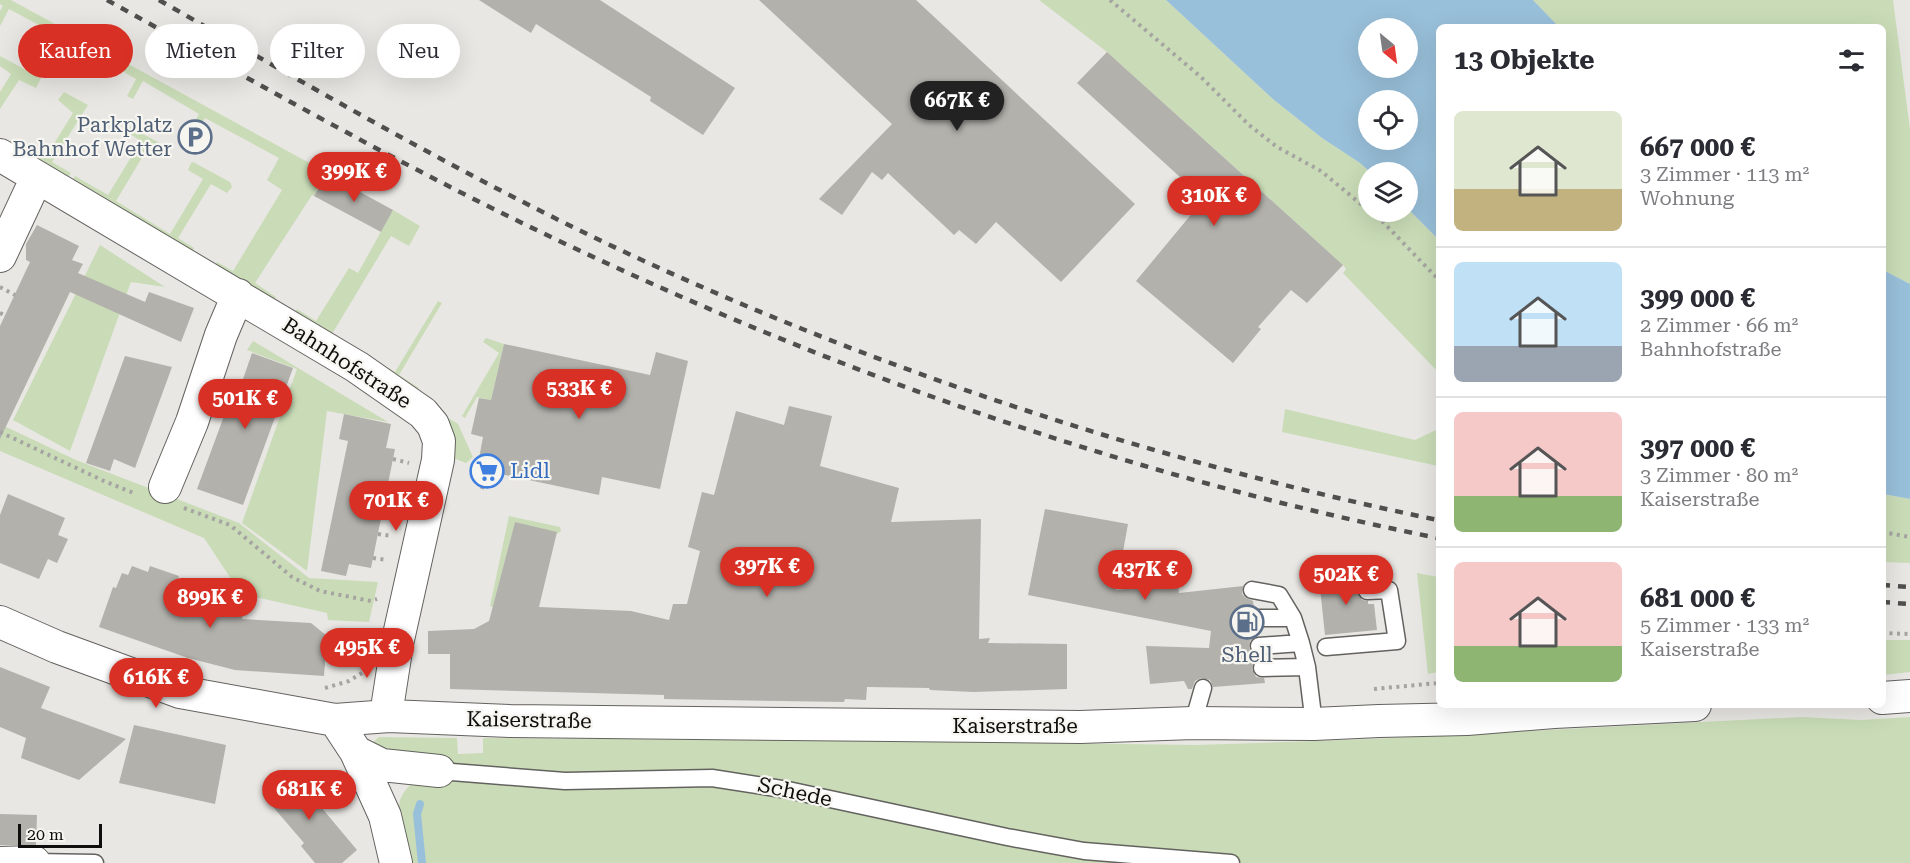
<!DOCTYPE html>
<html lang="de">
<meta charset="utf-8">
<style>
:root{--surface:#fff;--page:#f7f7f7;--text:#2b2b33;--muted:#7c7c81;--line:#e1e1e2;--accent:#d93025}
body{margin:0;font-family:"Roboto Serif",serif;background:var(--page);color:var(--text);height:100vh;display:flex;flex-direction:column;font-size:22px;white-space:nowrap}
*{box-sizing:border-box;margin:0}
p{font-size:20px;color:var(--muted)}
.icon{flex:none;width:33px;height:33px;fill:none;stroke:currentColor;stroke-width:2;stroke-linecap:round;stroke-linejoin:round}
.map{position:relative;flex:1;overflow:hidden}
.details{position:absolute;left:1436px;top:24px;width:450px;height:684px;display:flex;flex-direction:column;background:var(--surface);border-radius:9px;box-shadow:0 6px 24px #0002}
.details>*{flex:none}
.top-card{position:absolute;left:18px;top:24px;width:570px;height:54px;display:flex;gap:12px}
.needle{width:39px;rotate:151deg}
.fabs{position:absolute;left:1358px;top:18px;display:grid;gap:12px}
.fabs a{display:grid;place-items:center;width:60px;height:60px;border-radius:50%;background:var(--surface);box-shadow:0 6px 24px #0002;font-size:30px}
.scale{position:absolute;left:18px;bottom:15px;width:84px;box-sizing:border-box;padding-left:6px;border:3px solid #0f0e0d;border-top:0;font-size:16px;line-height:21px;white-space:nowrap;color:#0f0e0d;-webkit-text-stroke:4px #f7f5f0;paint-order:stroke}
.price{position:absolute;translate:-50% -51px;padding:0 14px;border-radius:21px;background:var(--accent);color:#fff;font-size:20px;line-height:39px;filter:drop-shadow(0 2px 3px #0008)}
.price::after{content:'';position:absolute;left:50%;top:36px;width:18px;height:14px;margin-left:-9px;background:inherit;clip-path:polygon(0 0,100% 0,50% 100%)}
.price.selected{background:#222;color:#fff}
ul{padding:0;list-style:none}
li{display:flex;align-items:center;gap:18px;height:150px;padding:0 18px}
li+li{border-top:2px solid var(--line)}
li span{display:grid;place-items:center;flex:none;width:168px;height:120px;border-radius:9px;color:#555}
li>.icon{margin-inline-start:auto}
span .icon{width:72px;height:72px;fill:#fffc;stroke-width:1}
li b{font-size:26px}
h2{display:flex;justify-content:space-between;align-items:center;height:72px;padding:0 18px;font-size:26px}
.chip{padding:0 21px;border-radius:27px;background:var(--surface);box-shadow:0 6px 24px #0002;font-size:21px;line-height:54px}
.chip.selected{background:var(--accent);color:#fff}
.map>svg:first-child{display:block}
.green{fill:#c9dcb7}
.water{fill:#99c0da;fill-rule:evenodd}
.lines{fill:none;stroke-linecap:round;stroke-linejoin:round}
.stream{stroke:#99c0da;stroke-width:8}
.building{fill:#b2b1ac}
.service-casing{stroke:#64625f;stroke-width:19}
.minor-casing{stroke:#64625f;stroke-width:34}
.path{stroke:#a6a4a1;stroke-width:4;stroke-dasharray:3 4.5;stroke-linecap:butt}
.service{stroke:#fff;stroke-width:16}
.minor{stroke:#fff;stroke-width:32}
.rail{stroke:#504f4d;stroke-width:4.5;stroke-dasharray:8 8;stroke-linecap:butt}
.labels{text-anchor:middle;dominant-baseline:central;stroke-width:4.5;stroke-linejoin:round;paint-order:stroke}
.service-label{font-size:21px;fill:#4e5e75;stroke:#f7f5f0;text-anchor:end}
.street-label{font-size:21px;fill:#0f0e0d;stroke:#f7f5f0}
.shop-label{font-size:21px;fill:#366cbe;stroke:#f7f5f0;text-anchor:start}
</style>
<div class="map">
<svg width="1910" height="863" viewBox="0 0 1910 863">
<rect width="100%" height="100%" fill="#e9e7e3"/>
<path class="green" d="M 0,0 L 11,0 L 326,172 L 314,196 L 312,195 L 255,283 L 276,297 L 272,304 L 213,268 L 217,262 L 233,271 L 282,190 L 267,180 L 279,158 L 205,118 L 195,134 L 190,130 L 199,114 L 143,81 L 133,99 L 127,96 L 136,79 L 81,48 L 71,64 L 65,61 L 74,44 L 9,9 L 0,26 L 0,11 L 3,6 L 0,4 Z
M 1039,0 L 1166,0 L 1274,100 L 1322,138 L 1360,163 L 1370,172 L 1368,172 L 1368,212 L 1407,212 L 1407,208 L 1438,239 L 1438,372 L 1343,273 L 1346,269 L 1343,265 L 1107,52 Z
M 1533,0 L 1893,0 L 1910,129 L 1910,284 L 1883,270 L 1882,27 L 1559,27 Z
M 0,56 L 41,78 L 36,88 L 19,80 L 0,109 L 0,92 L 11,74 L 0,66 Z
M 64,92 L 88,105 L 52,162 L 71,173 L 67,179 L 25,154 L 29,148 L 45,158 L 73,113 L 58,100 Z
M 130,127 L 167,147 L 168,151 L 165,156 L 149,146 L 116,201 L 170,234 L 203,179 L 188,170 L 191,163 L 193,162 L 230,182 L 232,187 L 227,193 L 211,184 L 178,238 L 194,248 L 191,255 L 71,182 L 75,176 L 108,195 L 141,141 L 125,131 Z
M 393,210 L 420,226 L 409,246 L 391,236 L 332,334 L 292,316 L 297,309 L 316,321 L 349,268 L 358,273 Z
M 100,245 L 165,287 L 131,282 L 70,451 L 13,420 Z
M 438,301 L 442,303 L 399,375 L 419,388 L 416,392 L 370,363 L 373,359 L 395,372 Z
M 486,338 L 504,344 L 491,400 L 477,397 L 465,418 L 462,416 L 499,353 L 483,342 Z
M 253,341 L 388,422 L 327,411 L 307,571 L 242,523 L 297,369 L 247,350 Z
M 1285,409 L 1415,440 L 1438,429 L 1438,466 L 1282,432 Z
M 450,419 L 458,424 L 473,457 L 466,463 L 453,458 L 448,420 Z
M 0,424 L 76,460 L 239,523 L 309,578 L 378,582 L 369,622 L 328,620 L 327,613 L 241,594 L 204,538 L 0,451 Z
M 1882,494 L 1910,499 L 1910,563 L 1883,562 Z
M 509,516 L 560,527 L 561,531 L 557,534 L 515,522 L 493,607 L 490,606 Z
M 1417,573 L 1438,577 L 1438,672 L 1428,674 Z
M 1882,640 L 1910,640 L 1910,672 L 1883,675 Z
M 1802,717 L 1861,720 L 1910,717 L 1910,863 L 403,863 C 402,849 397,817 399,805 C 401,790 415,779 428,775 L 497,785 L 501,773 L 378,751 L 373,742 L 379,737 L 457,738 L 458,754 L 483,753 L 483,738 L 910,741 L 1196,745 L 1371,739 Z"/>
<path class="water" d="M 1166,0 L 1533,0 L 1559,27 L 1438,27 L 1438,239 L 1407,208 L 1407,172 L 1370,172 L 1360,163 L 1322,138 L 1274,100 ZM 1368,28 L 1407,28 L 1407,68 L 1368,68 ZM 1368,100 L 1407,100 L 1407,140 L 1368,140 Z
M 1883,270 L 1910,284 L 1910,499 L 1883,494 Z"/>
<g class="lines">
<path class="stream" d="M 420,804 L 417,814 L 422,863"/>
</g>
<path class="building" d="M 479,0 L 600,0 L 735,88 L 703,135 L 650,101 L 651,97 L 536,24 L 531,33 Z
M 759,0 L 916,0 L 1135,204 L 1061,282 L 996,222 L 976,244 L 959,230 L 954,235 L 888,173 L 882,180 L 872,172 L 842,215 L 819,199 L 892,124 Z
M 1107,52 L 1343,265 L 1307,303 L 1291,290 L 1258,327 L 1261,329 L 1233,363 L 1136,281 L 1204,199 L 1077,83 Z
M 327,174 L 393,210 L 381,232 L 314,196 Z
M 37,225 L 79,246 L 72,260 L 83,264 L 78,273 L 145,302 L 149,292 L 194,308 L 181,342 L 70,292 L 0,439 L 0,326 L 30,262 L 26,260 L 26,244 Z
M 504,344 L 650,375 L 656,352 L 688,361 L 660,489 L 602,477 L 599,495 L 477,469 L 483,437 L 471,434 L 479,398 L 491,400 Z
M 252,353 L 293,368 L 243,505 L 197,489 L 237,381 L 242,382 Z
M 125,356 L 172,367 L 135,468 L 114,459 L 110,471 L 86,463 Z
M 789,406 L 832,416 L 820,466 L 899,488 L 891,522 L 981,519 L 979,639 L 990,638 L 988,643 L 1067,644 L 1067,689 L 973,692 L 930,690 L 929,688 L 867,687 L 866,700 L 845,699 L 844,702 L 664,699 L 664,695 L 450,689 L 450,654 L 428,654 L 428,631 L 474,629 L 489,621 L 515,522 L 557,532 L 539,607 L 631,611 L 669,620 L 673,604 L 687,604 L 700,551 L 688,547 L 702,492 L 714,495 L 736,411 L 784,425 Z
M 344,414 L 391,424 L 386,448 L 395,449 L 371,568 L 349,564 L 346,576 L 321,571 L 348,441 L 339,439 Z
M 8,494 L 65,518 L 58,535 L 68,539 L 57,563 L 48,559 L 39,579 L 0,563 L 0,515 Z
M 1045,509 L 1128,524 L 1116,590 L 1178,583 L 1179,593 L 1243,586 L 1242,594 L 1246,598 L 1253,601 L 1254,608 L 1246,613 L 1246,623 L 1250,627 L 1257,628 L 1258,636 L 1250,641 L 1249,647 L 1251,652 L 1261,658 L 1253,662 L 1252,669 L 1256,677 L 1264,678 L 1265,683 L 1213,687 L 1210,680 L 1201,678 L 1195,681 L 1192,689 L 1188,689 L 1184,681 L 1150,684 L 1146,646 L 1209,648 L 1211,631 L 1028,595 Z
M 132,566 L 148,572 L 150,566 L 179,576 L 172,595 L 243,614 L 242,619 L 311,623 L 327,636 L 324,676 L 235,670 L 188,658 L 99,627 L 113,587 L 116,588 L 122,573 L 128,575 Z
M 1366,572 L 1366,581 L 1358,586 L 1357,592 L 1362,600 L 1368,601 L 1368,604 L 1374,604 L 1377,630 L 1325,635 L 1320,588 L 1325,588 L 1325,577 Z
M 0,667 L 50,687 L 41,708 L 126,739 L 79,780 L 21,758 L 26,738 L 0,727 Z
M 134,725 L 226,745 L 215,804 L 119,783 Z
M 290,770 L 357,850 L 342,863 L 315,863 L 301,846 L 304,843 L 262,794 Z
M 0,814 L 37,815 L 36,845 L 0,845 Z"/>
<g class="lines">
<g class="service-casing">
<path id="service" d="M 1252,590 L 1279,595 L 1293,618
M 1255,618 L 1293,618 L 1301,643
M 1259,646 L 1301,643 L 1307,667
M 1326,647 L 1397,641 L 1389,590 L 1367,591
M 1262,668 L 1307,667 L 1314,724
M 1193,723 L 1203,688
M 439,771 L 565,781 L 712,778 L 788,790 L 1007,837 L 1084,851 L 1231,863
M 34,862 L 95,863"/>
</g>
<g class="minor-casing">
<path id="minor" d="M 0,155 L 357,367 L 423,413 L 433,425 L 439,441 L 438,460 L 397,644 L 388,702 L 389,716
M 0,256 L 37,177
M 165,487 L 192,422 L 221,335 L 238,295
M 0,622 L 57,647 L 180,692 L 335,720 L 389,716 L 510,721 L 1080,727 L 1193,723 L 1314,724 L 1379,721 L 1467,719 L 1554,712 L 1695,705
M 1882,698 L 1910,696
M 335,720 L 356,752 L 385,816 L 396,863
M 356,752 L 382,765 L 439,771
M 0,863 L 34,862"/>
</g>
<path class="path" d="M 1110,0 L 1201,77 L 1249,125 L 1277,147 L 1321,171 L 1368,210
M 1370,212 L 1383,222 L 1438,279
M 0,287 L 15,295
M 0,313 L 5,315
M 0,432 L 104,481 L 136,494
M 393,459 L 409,463
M 388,488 L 402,490
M 482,489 L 487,471
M 384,506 L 398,509
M 184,508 L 230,525 L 292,577 L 320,591 L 371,601 L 377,599
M 1882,532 L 1910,537
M 378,534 L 392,536
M 373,558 L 387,560
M 1882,633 L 1910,634
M 327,638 L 368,634
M 325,688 L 349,681 L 362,673
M 1374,689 L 1438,683"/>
<use href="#service" class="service"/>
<use href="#minor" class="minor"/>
<path class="rail" d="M 107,0 C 244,76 381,154 522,223 C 813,365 1121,475 1438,538
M 159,0 C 318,91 477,184 644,261 C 897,377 1166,464 1438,520
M 1882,585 L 1910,587
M 1882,602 L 1910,604"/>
</g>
<defs>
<g id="parking-ring" transform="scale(1.725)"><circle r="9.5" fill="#f7f5f0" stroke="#5c6f8a" stroke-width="1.5"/><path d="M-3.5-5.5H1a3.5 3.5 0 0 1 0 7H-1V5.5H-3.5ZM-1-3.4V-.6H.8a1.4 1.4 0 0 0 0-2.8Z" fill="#5c6f8a"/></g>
<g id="supermarket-ring" transform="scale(1.725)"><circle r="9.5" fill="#f7f5f0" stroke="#3f7fe0" stroke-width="1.5"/><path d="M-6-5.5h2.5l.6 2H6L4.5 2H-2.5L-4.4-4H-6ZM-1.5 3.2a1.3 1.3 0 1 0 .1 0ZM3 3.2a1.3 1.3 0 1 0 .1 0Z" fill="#3f7fe0"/></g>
<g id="fuel-ring" transform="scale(1.725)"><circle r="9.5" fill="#f7f5f0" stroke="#5c6f8a" stroke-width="1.5"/><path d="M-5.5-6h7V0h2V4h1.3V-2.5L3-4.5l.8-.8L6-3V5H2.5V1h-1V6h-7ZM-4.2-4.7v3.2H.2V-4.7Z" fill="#5c6f8a"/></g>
</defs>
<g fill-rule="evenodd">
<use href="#parking-ring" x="195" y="137"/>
<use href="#supermarket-ring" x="487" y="471"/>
<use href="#fuel-ring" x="1247" y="622"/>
</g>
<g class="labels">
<g class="service-label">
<text x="172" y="125">Parkplatz<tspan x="172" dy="24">Bahnhof Wetter</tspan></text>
<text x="1247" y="655" text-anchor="middle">Shell</text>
</g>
<g class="street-label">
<text transform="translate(347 363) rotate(33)">Bahnhofstraße</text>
<text transform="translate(529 720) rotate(1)">Kaiserstraße</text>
<text x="1015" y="726">Kaiserstraße</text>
<text transform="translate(795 792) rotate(12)">Schede</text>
</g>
<g class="shop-label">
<text x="510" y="471">Lidl</text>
</g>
</g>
</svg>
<div class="fabs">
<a><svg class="needle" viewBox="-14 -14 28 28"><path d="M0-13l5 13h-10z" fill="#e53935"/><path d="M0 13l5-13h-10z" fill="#7c7c81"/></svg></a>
<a><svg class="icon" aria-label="locate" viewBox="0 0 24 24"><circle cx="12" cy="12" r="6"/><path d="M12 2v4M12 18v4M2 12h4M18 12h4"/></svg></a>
<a><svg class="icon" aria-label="layers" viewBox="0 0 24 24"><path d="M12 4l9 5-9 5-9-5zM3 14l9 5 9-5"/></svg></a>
</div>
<div class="scale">20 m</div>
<b class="price selected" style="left:957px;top:132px">667K €</b>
<b class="price" style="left:354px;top:203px">399K €</b>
<b class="price" style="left:1214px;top:227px">310K €</b>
<b class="price" style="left:579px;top:420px">533K €</b>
<b class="price" style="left:245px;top:430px">501K €</b>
<b class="price" style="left:396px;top:532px">701K €</b>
<b class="price" style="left:767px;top:598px">397K €</b>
<b class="price" style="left:1145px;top:601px">437K €</b>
<b class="price" style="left:1346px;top:606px">502K €</b>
<b class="price" style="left:210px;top:629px">899K €</b>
<b class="price" style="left:367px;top:679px">495K €</b>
<b class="price" style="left:156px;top:709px">616K €</b>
<b class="price" style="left:309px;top:821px">681K €</b>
<div class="top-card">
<a class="chip selected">Kaufen</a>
<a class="chip">Mieten</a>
<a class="chip">Filter</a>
<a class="chip">Neu</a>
</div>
<section class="details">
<h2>13 Objekte<svg class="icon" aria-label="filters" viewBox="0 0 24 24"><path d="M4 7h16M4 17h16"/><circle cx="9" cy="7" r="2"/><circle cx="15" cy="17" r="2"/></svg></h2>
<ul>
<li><span style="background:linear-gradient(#dfe7d0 65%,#c2b280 0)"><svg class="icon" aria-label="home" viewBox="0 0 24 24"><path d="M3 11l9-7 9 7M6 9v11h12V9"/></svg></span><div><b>667 000 €</b><p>3 Zimmer · 113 m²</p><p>Wohnung</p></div></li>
<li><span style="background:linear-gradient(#bfe0f5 70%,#9aa5b1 0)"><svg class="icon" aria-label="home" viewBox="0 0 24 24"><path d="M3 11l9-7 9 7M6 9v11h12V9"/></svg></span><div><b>399 000 €</b><p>2 Zimmer · 66 m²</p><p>Bahnhofstraße</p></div></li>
<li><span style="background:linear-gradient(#f6c9c9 70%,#8fb573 0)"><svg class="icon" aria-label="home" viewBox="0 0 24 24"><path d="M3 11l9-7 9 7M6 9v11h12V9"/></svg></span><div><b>397 000 €</b><p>3 Zimmer · 80 m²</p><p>Kaiserstraße</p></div></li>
<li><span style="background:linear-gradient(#f6c9c9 70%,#8fb573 0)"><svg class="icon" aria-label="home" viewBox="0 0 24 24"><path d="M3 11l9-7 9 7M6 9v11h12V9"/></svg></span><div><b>681 000 €</b><p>5 Zimmer · 133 m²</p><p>Kaiserstraße</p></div></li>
</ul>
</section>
</div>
